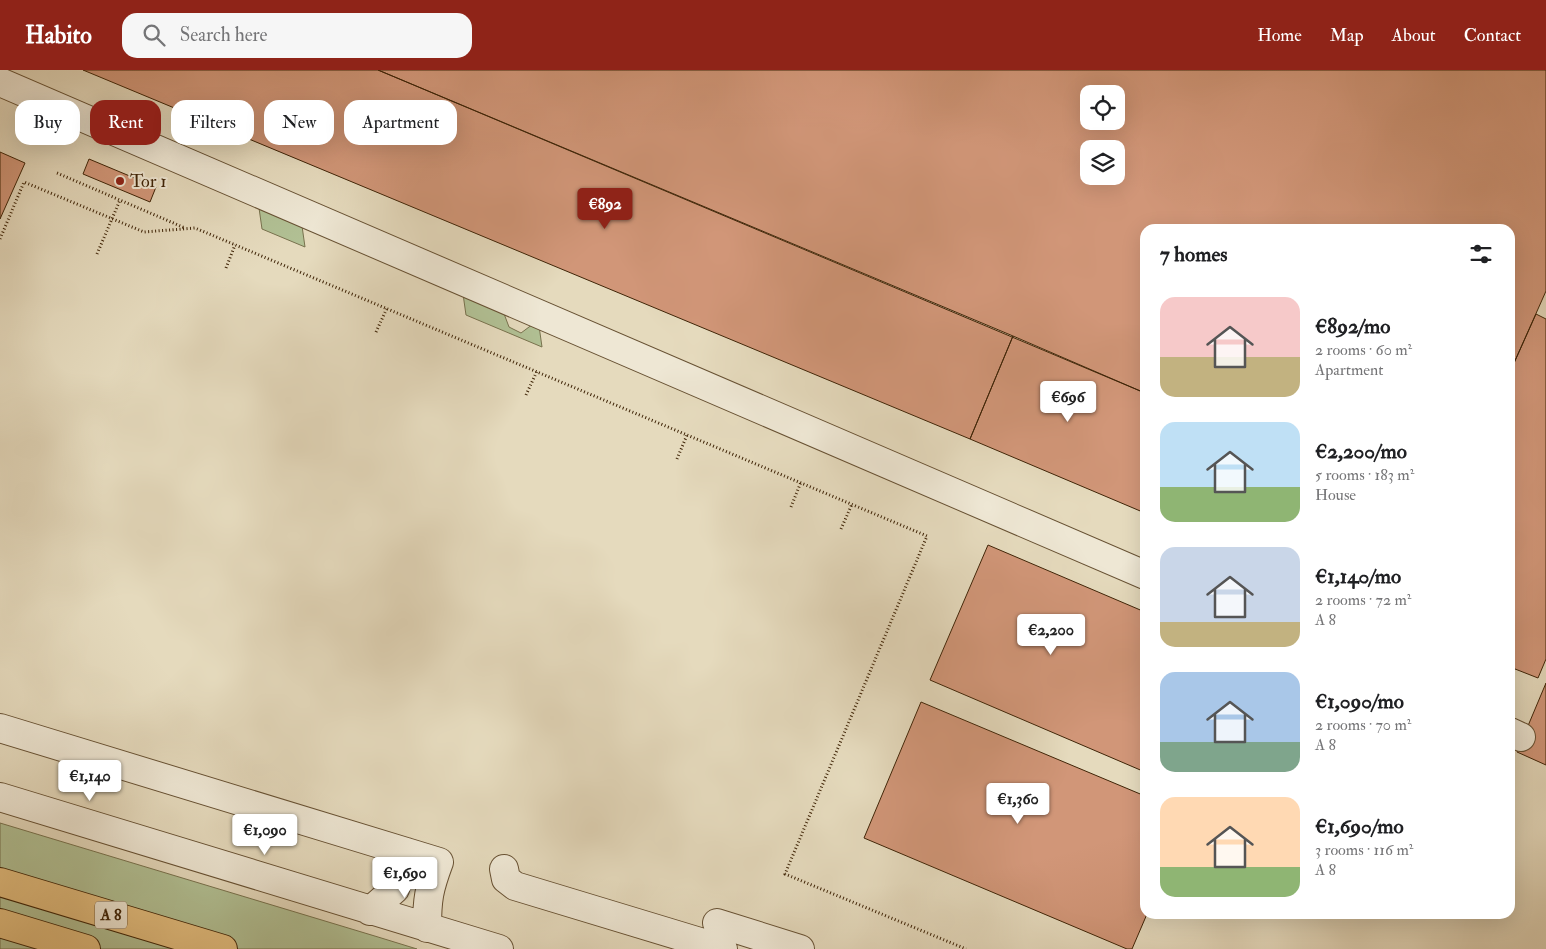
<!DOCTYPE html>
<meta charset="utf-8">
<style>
:root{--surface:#fff;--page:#f6f6f6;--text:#202124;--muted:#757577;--accent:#8f2418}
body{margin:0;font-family:"IM FELL Double Pica",serif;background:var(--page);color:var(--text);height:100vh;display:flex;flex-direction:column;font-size:19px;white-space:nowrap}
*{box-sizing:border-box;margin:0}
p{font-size:16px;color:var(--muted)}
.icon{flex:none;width:28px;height:28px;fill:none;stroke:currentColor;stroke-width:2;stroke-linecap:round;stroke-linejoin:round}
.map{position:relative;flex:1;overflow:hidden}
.side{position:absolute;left:1140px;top:154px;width:375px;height:695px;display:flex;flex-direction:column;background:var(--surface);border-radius:15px;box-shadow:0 5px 20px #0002}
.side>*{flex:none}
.guide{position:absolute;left:15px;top:30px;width:475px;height:45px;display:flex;gap:10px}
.buttons{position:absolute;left:1080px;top:15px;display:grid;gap:10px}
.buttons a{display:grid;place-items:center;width:45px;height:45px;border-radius:10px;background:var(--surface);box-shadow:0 5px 20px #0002;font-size:25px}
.price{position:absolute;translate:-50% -42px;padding:0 11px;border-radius:5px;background:#fff;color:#222;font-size:16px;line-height:32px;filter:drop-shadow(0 1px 2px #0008)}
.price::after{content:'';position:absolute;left:50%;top:30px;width:15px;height:11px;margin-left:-8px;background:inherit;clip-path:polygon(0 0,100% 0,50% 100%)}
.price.selected{background:var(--accent);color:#fff}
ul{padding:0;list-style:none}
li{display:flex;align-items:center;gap:15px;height:125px;padding:0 20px}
li span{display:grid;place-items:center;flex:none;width:140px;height:100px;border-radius:15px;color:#555}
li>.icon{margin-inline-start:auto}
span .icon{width:60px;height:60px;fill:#fffc;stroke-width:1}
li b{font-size:21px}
h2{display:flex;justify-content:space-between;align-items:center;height:60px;padding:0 20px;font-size:21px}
.tag{padding:0 18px;border-radius:15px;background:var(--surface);box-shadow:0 5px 20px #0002;font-size:18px;line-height:45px}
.tag.selected{background:var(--accent);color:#fff}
header{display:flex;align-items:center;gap:30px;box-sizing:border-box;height:70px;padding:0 25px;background:var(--accent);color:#fff}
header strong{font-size:24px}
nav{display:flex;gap:28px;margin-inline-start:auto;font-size:18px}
.search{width:350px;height:45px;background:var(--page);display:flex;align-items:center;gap:12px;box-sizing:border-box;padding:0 18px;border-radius:15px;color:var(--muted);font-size:19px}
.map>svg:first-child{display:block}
.green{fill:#b1c094;stroke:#78724e}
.building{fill:#d19678;stroke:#3f2407;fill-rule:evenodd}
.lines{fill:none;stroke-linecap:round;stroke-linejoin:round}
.minor-casing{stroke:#685234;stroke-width:30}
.highway-casing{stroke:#3f2407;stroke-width:30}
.path{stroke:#3f2407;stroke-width:3;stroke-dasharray:1 2.5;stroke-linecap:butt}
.minor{stroke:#eee7d4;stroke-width:28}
.highway{stroke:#e2bd7e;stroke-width:28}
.poi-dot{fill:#8f2418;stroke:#eee7d4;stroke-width:2}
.labels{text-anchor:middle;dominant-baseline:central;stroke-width:4;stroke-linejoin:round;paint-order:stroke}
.shield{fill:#eee7d4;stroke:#745e44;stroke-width:1}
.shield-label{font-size:16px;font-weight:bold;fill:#3f2407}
.poi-label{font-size:18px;fill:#3f2407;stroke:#eee7d4;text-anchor:start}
</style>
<header>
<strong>Habito</strong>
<div class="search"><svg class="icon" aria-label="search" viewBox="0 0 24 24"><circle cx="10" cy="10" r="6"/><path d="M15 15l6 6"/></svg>Search here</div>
<nav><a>Home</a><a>Map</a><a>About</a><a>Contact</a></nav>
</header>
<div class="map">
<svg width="1546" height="879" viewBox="0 0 1546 879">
<rect width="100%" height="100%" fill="#e5dabd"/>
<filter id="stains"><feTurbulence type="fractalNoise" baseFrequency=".004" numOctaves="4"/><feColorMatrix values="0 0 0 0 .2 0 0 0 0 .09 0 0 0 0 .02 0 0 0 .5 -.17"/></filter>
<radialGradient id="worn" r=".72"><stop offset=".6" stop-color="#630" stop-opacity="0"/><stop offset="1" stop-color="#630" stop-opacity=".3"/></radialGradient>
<path class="green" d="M 259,138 L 302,156 L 305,177 L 262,159 Z
M 463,224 L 503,241 L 509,257 L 521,263 L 533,254 L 539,256 L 542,277 L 466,245 Z
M 0,753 L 378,867 L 417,879 L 0,879 Z"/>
<path class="building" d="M 83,0 L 378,0 L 1013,266 L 970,369 Z
M 378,0 L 1546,0 L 1546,221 L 1510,302 L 1510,159 L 1145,159 L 1145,323 ZM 1089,24 L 1116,24 L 1116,51 L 1089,51 ZM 1089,79 L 1116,79 L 1116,106 L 1089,106 Z
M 0,82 L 25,93 L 0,149 Z
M 89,89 L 156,117 L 150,132 L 83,104 Z
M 1536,244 L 1546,249 L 1546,589 L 1538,608 L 1510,597 L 1510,302 Z
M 1013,266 L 1145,323 L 1145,443 L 970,369 Z
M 988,475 L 1145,542 L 1145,702 L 930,610 Z
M 1546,613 L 1546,695 L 1517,682 Z
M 921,632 L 1145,726 L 1145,844 L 1147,844 L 1132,879 L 1127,879 L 864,768 Z"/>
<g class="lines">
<g class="minor-casing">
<path id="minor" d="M 0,12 L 1145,505
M 0,658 L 439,792 C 429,819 427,829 427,858
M 1510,662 L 1521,667
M 0,727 L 499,879
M 504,799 L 506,809 L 515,816 L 723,879
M 370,841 L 395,819 L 406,782
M 717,853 L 800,879"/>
</g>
<g class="highway-casing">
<path id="highway" d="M 0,812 L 223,879
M 0,853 L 86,879"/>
</g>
<path class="path" d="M 57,103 L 185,158
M 0,169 L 24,112 L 144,162 L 195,158 L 927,466 L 785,804 L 966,879
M 97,184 L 120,130
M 226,198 L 235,175
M 376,262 L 387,238
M 526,325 L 537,301
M 677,389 L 687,365
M 791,437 L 801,412
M 841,459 L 852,434"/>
<use href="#minor" class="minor"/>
<use href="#highway" class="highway"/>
</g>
<circle class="poi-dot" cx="120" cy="111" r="5"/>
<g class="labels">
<rect class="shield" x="95" y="831.5" width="32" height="27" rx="4"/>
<g class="shield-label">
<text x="111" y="845">A 8</text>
</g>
<g class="poi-label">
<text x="130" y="111">Tor 1</text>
</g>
</g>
<rect width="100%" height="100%" filter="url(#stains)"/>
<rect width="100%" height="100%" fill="url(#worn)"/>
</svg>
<div class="buttons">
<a><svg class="icon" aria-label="locate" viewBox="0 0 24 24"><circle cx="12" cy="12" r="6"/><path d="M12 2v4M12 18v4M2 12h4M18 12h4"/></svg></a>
<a><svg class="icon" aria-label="layers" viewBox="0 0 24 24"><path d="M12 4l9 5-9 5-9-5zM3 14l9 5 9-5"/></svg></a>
</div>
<b class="price selected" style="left:605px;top:160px">€892</b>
<b class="price" style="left:1068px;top:353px">€696</b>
<b class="price" style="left:1051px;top:586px">€2,200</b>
<b class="price" style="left:90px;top:732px">€1,140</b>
<b class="price" style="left:1018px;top:755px">€1,360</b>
<b class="price" style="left:265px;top:786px">€1,090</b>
<b class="price" style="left:405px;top:829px">€1,690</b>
<div class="guide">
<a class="tag">Buy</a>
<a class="tag selected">Rent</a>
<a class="tag">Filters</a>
<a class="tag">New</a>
<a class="tag">Apartment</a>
</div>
<section class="side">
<h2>7 homes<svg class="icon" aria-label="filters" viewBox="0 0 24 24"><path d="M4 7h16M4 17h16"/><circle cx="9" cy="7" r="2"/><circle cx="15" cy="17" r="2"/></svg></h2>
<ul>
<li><span style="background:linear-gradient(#f6c9c9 60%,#c2b280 0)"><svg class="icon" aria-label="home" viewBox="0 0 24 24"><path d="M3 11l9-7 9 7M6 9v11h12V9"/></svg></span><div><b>€892/mo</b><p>2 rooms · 60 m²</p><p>Apartment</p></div></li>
<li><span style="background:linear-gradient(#bfe0f5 65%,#8fb573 0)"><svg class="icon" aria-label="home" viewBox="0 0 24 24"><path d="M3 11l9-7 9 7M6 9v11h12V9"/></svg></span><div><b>€2,200/mo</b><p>5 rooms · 183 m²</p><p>House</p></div></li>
<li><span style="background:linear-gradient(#c9d6e8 75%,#c2b280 0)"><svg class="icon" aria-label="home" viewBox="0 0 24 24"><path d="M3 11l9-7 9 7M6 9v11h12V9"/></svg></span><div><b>€1,140/mo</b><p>2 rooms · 72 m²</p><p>A 8</p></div></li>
<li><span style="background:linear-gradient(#a9c7e8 70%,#7fa58c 0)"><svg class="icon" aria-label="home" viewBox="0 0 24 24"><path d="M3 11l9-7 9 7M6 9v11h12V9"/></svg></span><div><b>€1,090/mo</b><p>2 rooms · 70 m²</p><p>A 8</p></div></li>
<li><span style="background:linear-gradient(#ffd9b3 70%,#8fb573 0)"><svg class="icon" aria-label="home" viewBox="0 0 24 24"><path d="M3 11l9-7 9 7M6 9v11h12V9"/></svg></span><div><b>€1,690/mo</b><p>3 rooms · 116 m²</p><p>A 8</p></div></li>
</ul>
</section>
</div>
